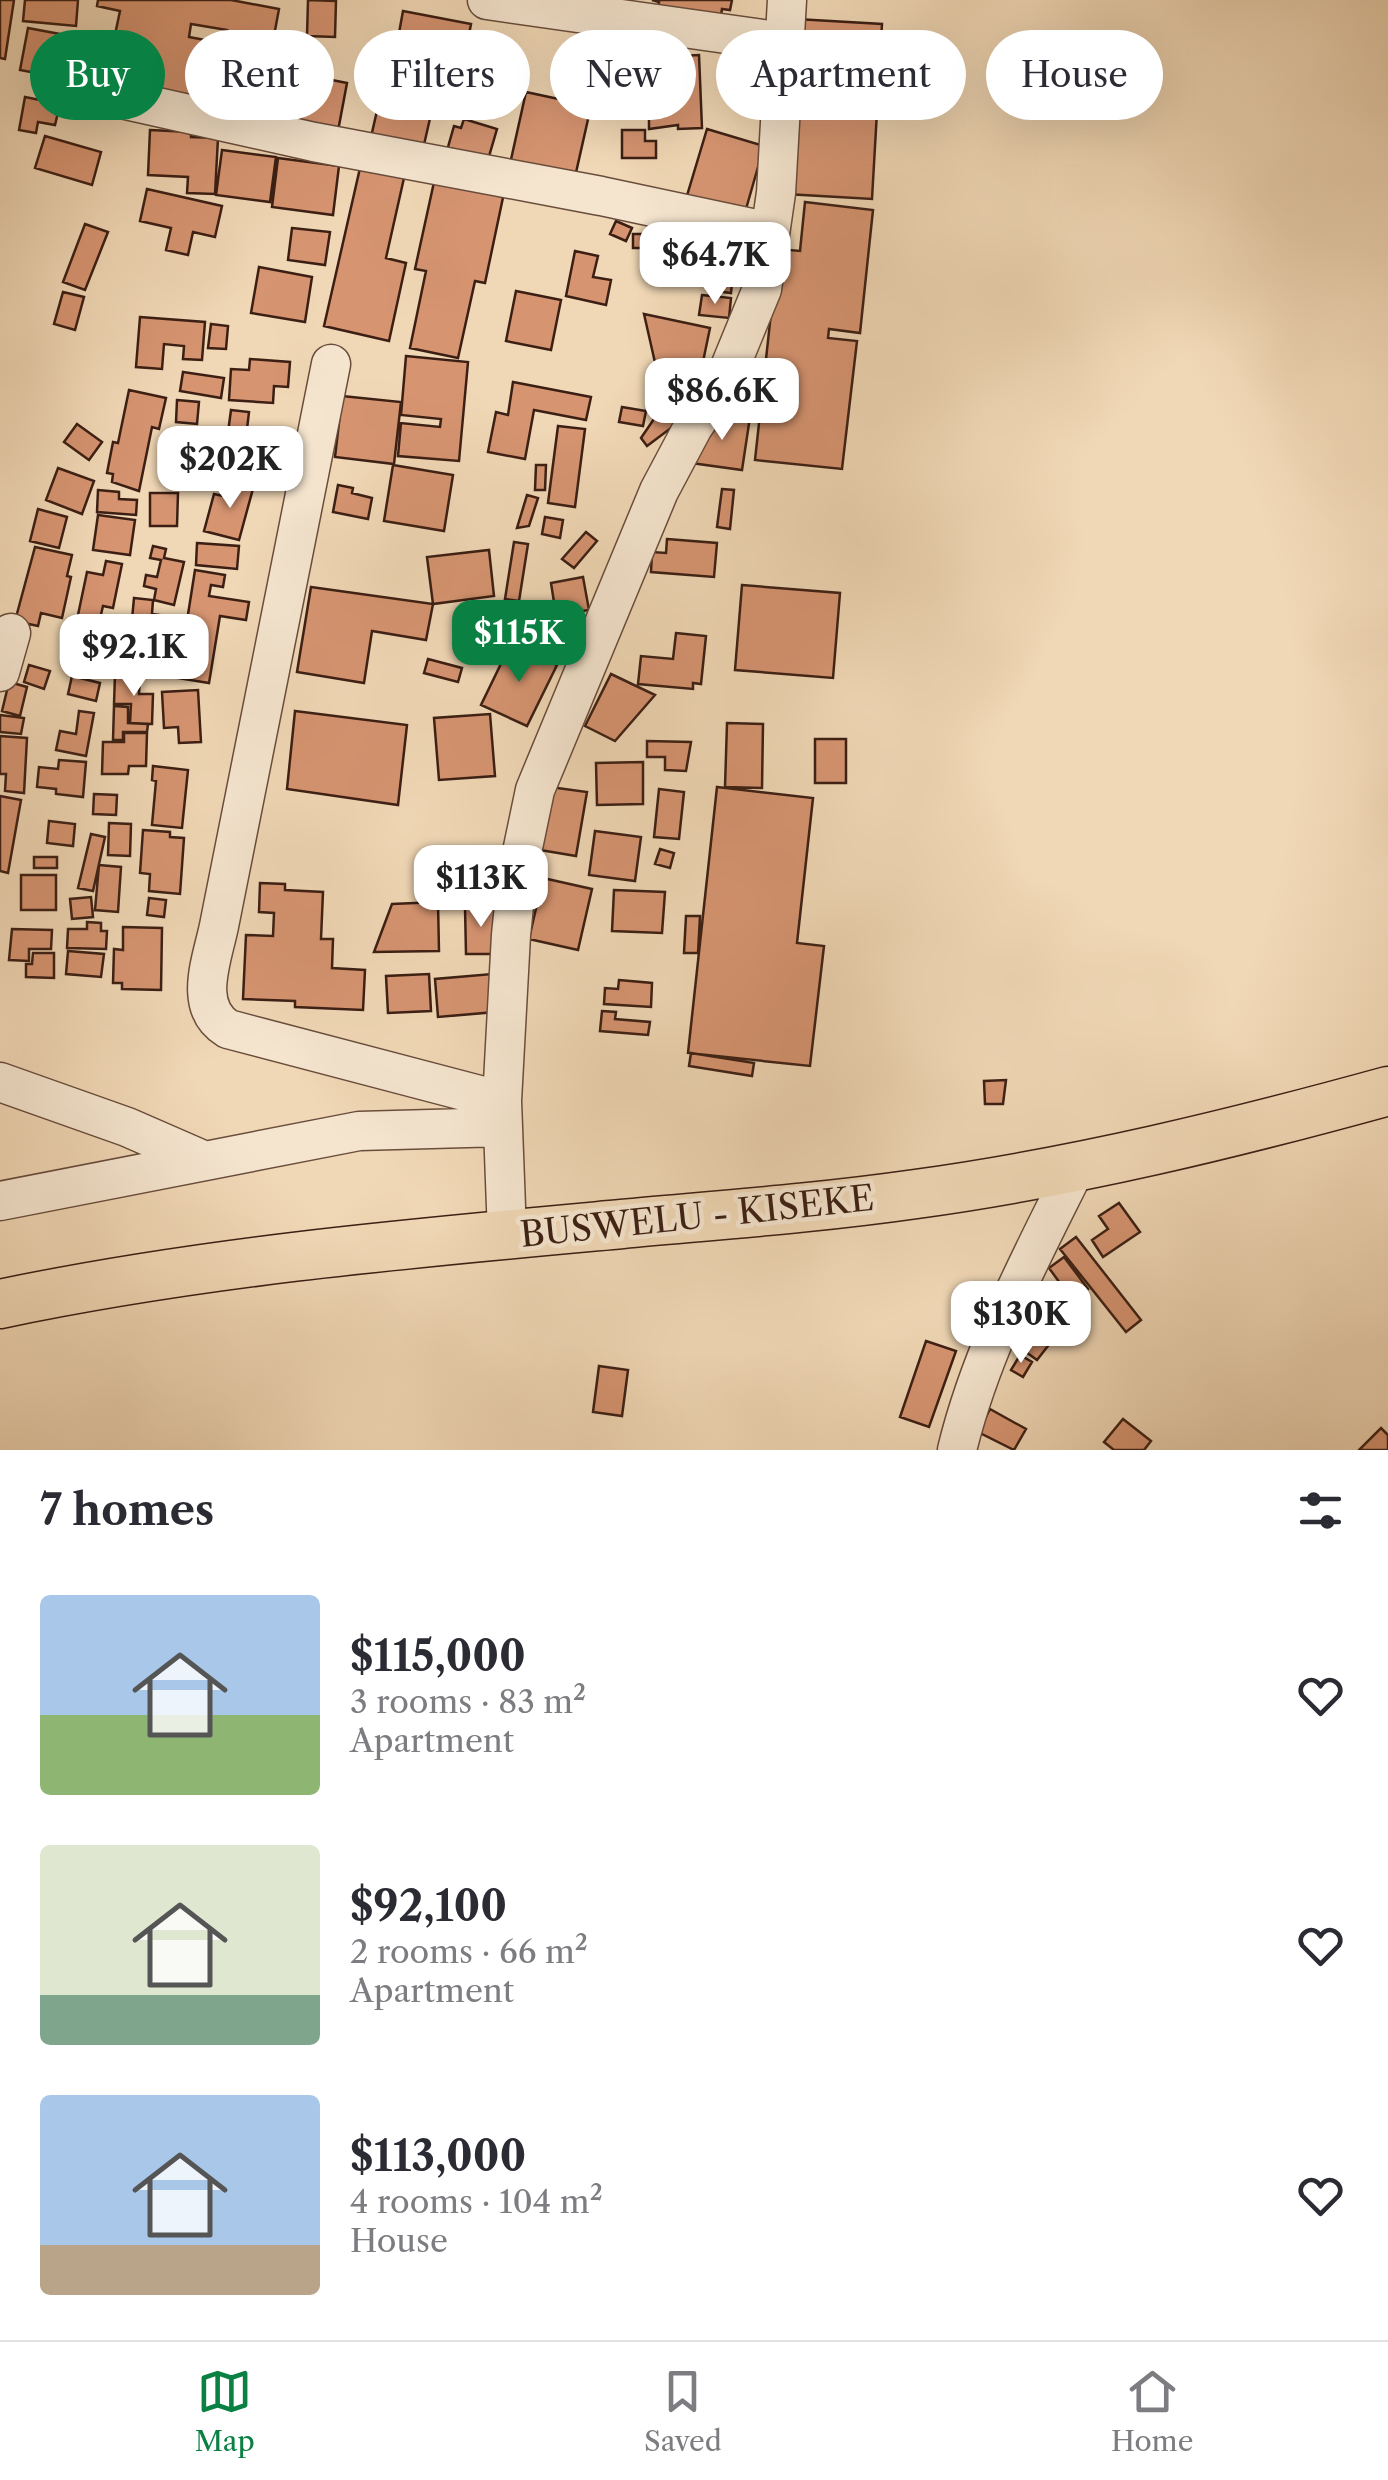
<!DOCTYPE html>
<meta charset="utf-8">
<style>
:root{--surface:#fff;--page:#f7f7f7;--text:#2b2b33;--muted:#7c7c81;--line:#e1e1e2;--accent:#0b8043}
body{margin:0;font-family:"Libre Caslon Text",serif;background:var(--page);color:var(--text);height:100vh;display:flex;flex-direction:column;font-size:38px;white-space:nowrap}
*{box-sizing:border-box;margin:0}
p{font-size:32px;color:var(--muted)}
.icon{flex:none;width:55px;height:55px;fill:none;stroke:currentColor;stroke-width:2;stroke-linecap:round;stroke-linejoin:round}
.map{position:relative;height:1450px;overflow:hidden}
.drawer{display:flex;flex-direction:column;background:var(--surface);flex:1}
.drawer>*{flex:none}
.banner{position:absolute;left:30px;top:30px;width:1330px;height:90px;display:flex;gap:20px}
.price{position:absolute;translate:-50% -85px;padding:0 22px;border-radius:20px;background:#fff;color:#222;font-size:32px;line-height:65px;filter:drop-shadow(0 2px 5px #0008)}
.price::after{content:'';position:absolute;left:50%;top:60px;width:30px;height:22px;margin-left:-15px;background:inherit;clip-path:polygon(0 0,100% 0,50% 100%)}
.price.on{background:var(--accent);color:#fff}
ul{padding:0;list-style:none}
li{display:flex;align-items:center;gap:30px;height:250px;padding:0 40px}
li span{display:grid;place-items:center;flex:none;width:280px;height:200px;border-radius:10px;color:#555}
li>.icon{margin-inline-start:auto}
span .icon{width:120px;height:120px;fill:#fffc;stroke-width:1}
li b{font-size:42px}
h2{display:flex;justify-content:space-between;align-items:center;height:120px;padding:0 40px;font-size:42px}
.chip{padding:0 35px;border-radius:45px;background:var(--surface);box-shadow:0 10px 40px #0002;font-size:35px;line-height:90px}
.chip.on{background:var(--accent);color:#fff}
.dock{display:flex;justify-content:space-around;align-items:center;height:140px;border-top:2px solid var(--line);background:var(--surface);font-size:28px;color:var(--muted)}
.dock a{display:grid;justify-items:center;gap:5px}
.dock .on{color:var(--accent)}
.map>svg:first-child{display:block}
.building{fill:#d69471;stroke:#3c1f14;stroke-width:2.5}
.lines{fill:none;stroke-linecap:round;stroke-linejoin:round}
.minor-casing{stroke:#694d3c;stroke-width:41}
.major-casing{stroke:#3c1f14;stroke-width:51}
.minor{stroke:#f5e5cf;stroke-width:38}
.major{stroke:#f0d7b5;stroke-width:48}
.labels{text-anchor:middle;dominant-baseline:central;stroke-width:9;stroke-linejoin:round;paint-order:stroke}
.street-label{font-size:35px;fill:#3c1f14;stroke:#f5e5cf}
</style>
<div class="map">
<svg width="1388" height="1450" viewBox="0 0 1388 1450">
<rect width="100%" height="100%" fill="#f0d7b5"/>
<filter id="stains"><feTurbulence type="fractalNoise" baseFrequency=".002" numOctaves="4"/><feColorMatrix values="0 0 0 0 .2 0 0 0 0 .09 0 0 0 0 .02 0 0 0 .5 -.17"/></filter>
<radialGradient id="worn" r=".72"><stop offset=".6" stop-color="#630" stop-opacity="0"/><stop offset="1" stop-color="#630" stop-opacity=".3"/></radialGradient>
<path class="building" d="M 0,0 L 14,0 L 5,59 L 0,58 Z
M 25,0 L 78,0 L 76,26 L 23,21 Z
M 98,0 L 231,0 L 279,9 L 270,57 L 223,48 L 227,30 L 191,24 L 189,37 L 221,43 L 219,54 L 261,62 L 252,113 L 20,70 L 28,28 L 113,44 L 120,11 L 97,6 Z
M 308,0 L 336,1 L 335,37 L 307,36 Z
M 652,0 L 732,0 L 730,10 L 722,9 L 720,22 L 658,13 L 659,2 Z
M 403,11 L 471,24 L 457,96 L 389,83 L 390,78 L 376,75 L 383,41 L 397,44 Z
M 796,19 L 882,24 L 872,199 L 786,194 Z
M 699,55 L 702,128 L 678,129 L 678,125 L 649,129 L 649,115 L 653,115 L 653,107 L 648,107 L 647,99 L 653,99 L 652,74 L 648,75 L 647,64 L 658,64 L 658,57 Z
M 317,77 L 347,83 L 338,131 L 272,119 L 278,82 L 315,89 Z
M 382,89 L 434,101 L 423,149 L 371,137 Z
M 526,92 L 591,106 L 575,177 L 510,164 Z
M 25,97 L 60,104 L 55,125 L 38,122 L 36,133 L 19,130 Z
M 464,119 L 497,129 L 487,163 L 448,147 L 454,126 L 461,128 Z
M 707,129 L 764,146 L 744,216 L 686,199 Z
M 150,130 L 191,132 L 191,137 L 218,138 L 215,194 L 187,193 L 188,177 L 148,175 Z
M 622,130 L 645,130 L 645,141 L 656,141 L 656,158 L 622,158 Z
M 45,136 L 101,152 L 92,185 L 35,168 Z
M 222,150 L 276,157 L 270,202 L 216,195 Z
M 278,158 L 339,166 L 333,215 L 272,207 Z
M 360,168 L 404,178 L 386,258 L 406,263 L 389,341 L 324,326 Z
M 436,173 L 505,188 L 485,283 L 475,281 L 458,358 L 410,348 L 426,271 L 415,269 Z
M 147,189 L 222,206 L 215,237 L 193,232 L 188,255 L 166,250 L 171,228 L 140,221 Z
M 805,202 L 873,210 L 860,333 L 829,329 L 828,338 L 857,341 L 842,469 L 755,460 L 778,249 L 800,251 Z
M 616,221 L 632,228 L 626,241 L 610,234 Z
M 85,224 L 108,232 L 85,290 L 63,282 Z
M 292,228 L 330,232 L 325,265 L 288,260 Z
M 633,234 L 661,234 L 661,263 L 645,262 L 645,248 L 633,248 Z
M 678,234 L 718,239 L 717,250 L 735,252 L 731,293 L 707,290 L 709,267 L 698,266 L 699,254 L 686,252 L 684,265 L 674,264 Z
M 575,251 L 598,256 L 593,277 L 611,280 L 606,305 L 566,296 Z
M 259,267 L 312,277 L 305,322 L 251,313 Z
M 516,291 L 561,300 L 551,350 L 506,341 Z
M 63,292 L 84,297 L 75,330 L 54,324 Z
M 702,295 L 731,298 L 729,318 L 699,315 Z
M 644,314 L 710,328 L 699,381 L 661,389 Z
M 140,317 L 205,322 L 202,360 L 183,359 L 184,346 L 164,344 L 162,369 L 136,367 Z
M 211,324 L 228,326 L 226,349 L 208,348 Z
M 406,356 L 468,362 L 459,461 L 398,456 L 401,423 L 440,427 L 441,419 L 401,415 Z
M 250,359 L 290,362 L 288,387 L 274,386 L 273,403 L 229,400 L 231,369 L 249,370 Z
M 735,364 L 756,367 L 750,403 L 729,399 Z
M 183,372 L 224,378 L 221,398 L 180,391 Z
M 513,382 L 591,397 L 586,420 L 534,410 L 525,459 L 488,452 L 496,412 L 508,415 Z
M 129,390 L 166,398 L 159,429 L 152,427 L 139,491 L 112,482 L 113,474 L 107,473 L 113,442 L 118,443 Z
M 671,394 L 715,395 L 647,446 L 641,438 Z
M 342,396 L 401,402 L 394,464 L 335,457 Z
M 177,400 L 199,402 L 197,424 L 176,422 Z
M 622,407 L 646,411 L 643,426 L 619,422 Z
M 231,410 L 249,412 L 247,429 L 279,434 L 274,466 L 256,464 L 253,481 L 222,477 Z
M 716,413 L 750,417 L 742,470 L 684,462 Z
M 77,424 L 102,442 L 89,460 L 64,442 Z
M 558,426 L 585,429 L 575,507 L 548,503 Z
M 170,429 L 214,431 L 211,473 L 167,471 Z
M 393,465 L 453,475 L 444,531 L 384,521 Z
M 536,465 L 546,465 L 545,490 L 535,490 Z
M 58,468 L 94,481 L 82,514 L 46,500 Z
M 233,479 L 254,485 L 239,540 L 204,531 L 214,494 L 228,497 Z
M 338,485 L 353,488 L 352,493 L 372,498 L 368,519 L 333,512 Z
M 722,489 L 734,490 L 730,529 L 717,527 Z
M 98,490 L 119,492 L 119,499 L 137,500 L 136,515 L 97,512 Z
M 150,493 L 178,493 L 177,526 L 150,526 Z
M 527,495 L 538,498 L 529,526 L 517,528 Z
M 38,509 L 67,517 L 59,548 L 30,541 Z
M 98,515 L 135,520 L 130,555 L 93,550 Z
M 545,517 L 563,520 L 560,538 L 542,534 Z
M 586,532 L 597,541 L 574,568 L 562,559 Z
M 667,539 L 717,543 L 714,577 L 651,572 L 652,552 L 666,553 Z
M 514,542 L 528,544 L 519,601 L 505,599 Z
M 197,543 L 239,546 L 237,569 L 196,565 Z
M 153,546 L 166,549 L 164,558 L 184,562 L 174,605 L 154,600 L 156,589 L 144,586 L 146,575 L 157,577 L 161,560 L 150,558 Z
M 35,547 L 72,555 L 67,576 L 71,577 L 62,618 L 41,613 L 38,626 L 15,621 Z
M 489,550 L 494,596 L 433,604 L 427,557 Z
M 106,561 L 122,564 L 113,608 L 103,606 L 96,636 L 111,640 L 105,669 L 69,658 L 87,572 L 103,575 Z
M 195,570 L 225,575 L 223,587 L 211,585 L 209,596 L 249,602 L 246,620 L 220,616 L 209,683 L 178,678 Z
M 583,577 L 589,610 L 556,615 L 551,583 Z
M 742,585 L 840,593 L 833,678 L 735,670 Z
M 311,587 L 433,604 L 426,640 L 372,631 L 364,683 L 297,672 Z
M 134,598 L 153,600 L 152,614 L 167,616 L 162,672 L 141,670 L 141,664 L 128,663 Z
M 676,633 L 706,636 L 701,684 L 693,683 L 693,689 L 638,684 L 641,656 L 673,659 Z
M 511,643 L 557,665 L 527,726 L 481,705 Z
M 428,659 L 462,668 L 458,682 L 424,673 Z
M 29,665 L 50,671 L 44,689 L 24,682 Z
M 611,674 L 655,695 L 615,741 L 585,726 Z
M 115,675 L 140,676 L 139,694 L 153,694 L 152,724 L 130,723 L 131,704 L 114,704 Z
M 72,676 L 100,683 L 96,701 L 68,694 Z
M 9,682 L 27,687 L 20,716 L 2,711 Z
M 198,690 L 201,742 L 179,743 L 178,727 L 164,728 L 162,692 Z
M 114,706 L 128,707 L 128,723 L 148,724 L 147,732 L 123,732 L 123,740 L 113,740 Z
M 79,711 L 94,713 L 86,756 L 56,750 L 60,731 L 76,734 Z
M 295,711 L 407,725 L 398,805 L 287,789 Z
M 490,714 L 495,776 L 439,780 L 434,718 Z
M 0,715 L 24,718 L 21,734 L 0,732 Z
M 727,723 L 763,724 L 762,788 L 725,787 Z
M 124,733 L 147,733 L 146,766 L 129,766 L 128,774 L 102,774 L 103,742 L 124,742 Z
M 0,736 L 27,738 L 24,793 L 5,791 L 6,774 L 0,774 Z
M 815,739 L 846,739 L 846,783 L 815,783 Z
M 647,741 L 691,742 L 686,771 L 665,770 L 665,757 L 647,757 Z
M 59,760 L 86,762 L 83,797 L 56,794 L 56,789 L 37,787 L 39,767 L 58,769 Z
M 643,762 L 643,804 L 597,805 L 596,763 Z
M 153,766 L 188,770 L 182,828 L 152,825 L 156,781 L 152,780 Z
M 550,787 L 587,792 L 576,856 L 540,850 Z
M 717,787 L 813,798 L 797,943 L 824,946 L 810,1066 L 688,1053 Z
M 659,789 L 684,792 L 679,839 L 654,837 Z
M 94,794 L 117,795 L 116,815 L 93,814 Z
M 0,796 L 21,800 L 8,873 L 0,871 Z
M 49,821 L 75,824 L 73,846 L 47,843 Z
M 109,823 L 131,824 L 130,856 L 108,855 Z
M 143,830 L 170,832 L 170,837 L 184,838 L 180,894 L 149,891 L 150,874 L 140,873 Z
M 595,831 L 641,837 L 635,881 L 589,875 Z
M 91,834 L 105,837 L 93,891 L 78,888 Z
M 660,849 L 674,853 L 670,868 L 655,864 Z
M 34,857 L 57,857 L 57,868 L 34,868 Z
M 99,865 L 121,867 L 118,912 L 95,910 Z
M 21,875 L 56,875 L 56,910 L 21,910 Z
M 543,878 L 592,889 L 578,950 L 529,939 Z
M 260,883 L 285,884 L 285,890 L 323,892 L 321,939 L 333,939 L 332,968 L 365,970 L 363,1010 L 295,1007 L 295,1001 L 243,999 L 246,935 L 273,936 L 274,913 L 259,912 Z
M 614,890 L 665,892 L 662,933 L 612,931 Z
M 91,897 L 93,917 L 72,919 L 70,899 Z
M 149,898 L 166,900 L 164,917 L 147,915 Z
M 438,902 L 439,951 L 374,952 L 392,904 Z
M 496,906 L 497,954 L 466,954 L 465,907 Z
M 686,916 L 700,916 L 698,953 L 684,953 Z
M 87,922 L 101,923 L 101,931 L 107,931 L 106,949 L 67,948 L 68,929 L 87,929 Z
M 123,927 L 162,928 L 161,990 L 122,989 L 122,983 L 113,983 L 114,949 L 123,950 Z
M 12,929 L 52,930 L 51,949 L 29,949 L 29,961 L 9,960 Z
M 68,951 L 104,954 L 101,977 L 66,974 Z
M 33,953 L 54,953 L 54,978 L 26,977 L 26,964 L 32,964 Z
M 429,974 L 431,1011 L 388,1013 L 386,976 Z
M 492,974 L 495,1012 L 438,1017 L 435,979 Z
M 619,980 L 652,983 L 651,1007 L 604,1004 L 605,988 L 618,989 Z
M 602,1011 L 616,1012 L 615,1019 L 650,1022 L 648,1035 L 600,1031 Z
M 691,1053 L 754,1063 L 752,1076 L 689,1066 Z
M 1006,1080 L 1003,1104 L 985,1104 L 984,1081 Z
M 1119,1203 L 1140,1232 L 1103,1257 L 1092,1240 L 1108,1229 L 1099,1216 Z
M 1076,1237 L 1141,1320 L 1126,1332 L 1060,1249 Z
M 1064,1257 L 1088,1289 L 1073,1301 L 1049,1268 Z
M 1059,1291 L 1074,1306 L 1060,1320 L 1045,1304 Z
M 1033,1329 L 1051,1342 L 1037,1360 L 1019,1347 Z
M 926,1341 L 956,1351 L 929,1427 L 900,1417 Z
M 1020,1355 L 1032,1362 L 1023,1377 L 1011,1370 Z
M 599,1366 L 628,1370 L 622,1416 L 593,1412 Z
M 990,1409 L 1026,1429 L 1014,1450 L 978,1432 Z
M 1123,1419 L 1151,1441 L 1144,1450 L 1114,1450 L 1104,1442 Z
M 1381,1428 L 1388,1435 L 1388,1450 L 1359,1450 Z"/>
<g class="lines">
<g class="minor-casing">
<path id="minor" d="M 487,0 L 783,42
M 54,84 L 314,142 L 601,196 L 770,232
M 331,364 L 219,926 C 212,960 192,1007 228,1029 L 502,1101
M 0,672 L 11,633
M 0,1082 L 127,1127 L 205,1161
M 0,1201 L 359,1131 L 503,1127
M 507,1234 L 502,1101 L 511,935 L 517,876 L 535,790 L 659,491 L 693,427 L 723,384 L 762,289 L 776,193 L 787,0
M 957,1450 C 981,1351 1030,1260 1075,1169"/>
</g>
<g class="major-casing">
<path id="major" d="M 0,1304 C 205,1261 414,1243 622,1224 C 720,1215 818,1208 916,1194 C 1076,1172 1232,1134 1388,1091"/>
</g>
<use href="#minor" class="minor"/>
<use href="#major" class="major"/>
</g>
<g class="labels">
<g class="street-label">
<text transform="translate(697 1216) rotate(-6)">BUSWELU - KISEKE</text>
</g>
</g>
<rect width="100%" height="100%" filter="url(#stains)"/>
<rect width="100%" height="100%" fill="url(#worn)"/>
</svg>
<b class="price" style="left:715px;top:307px">$64.7K</b>
<b class="price" style="left:722px;top:443px">$86.6K</b>
<b class="price" style="left:230px;top:511px">$202K</b>
<b class="price on" style="left:519px;top:685px">$115K</b>
<b class="price" style="left:134px;top:699px">$92.1K</b>
<b class="price" style="left:481px;top:930px">$113K</b>
<b class="price" style="left:1021px;top:1366px">$130K</b>
<div class="banner">
<a class="chip on">Buy</a>
<a class="chip">Rent</a>
<a class="chip">Filters</a>
<a class="chip">New</a>
<a class="chip">Apartment</a>
<a class="chip">House</a>
</div>
</div>
<section class="drawer">
<h2>7 homes<svg class="icon" aria-label="filters" viewBox="0 0 24 24"><path d="M4 7h16M4 17h16"/><circle cx="9" cy="7" r="2"/><circle cx="15" cy="17" r="2"/></svg></h2>
<ul>
<li><span style="background:linear-gradient(#a9c7e8 60%,#8fb573 0)"><svg class="icon" aria-label="home" viewBox="0 0 24 24"><path d="M3 11l9-7 9 7M6 9v11h12V9"/></svg></span><div><b>$115,000</b><p>3 rooms · 83 m²</p><p>Apartment</p></div><svg class="icon" aria-label="heart" viewBox="0 0 24 24"><path d="M12 20l-8-8c-3-5 5-10 8-4 3-6 11-1 8 4z"/></svg></li>
<li><span style="background:linear-gradient(#dfe7d0 75%,#7fa58c 0)"><svg class="icon" aria-label="home" viewBox="0 0 24 24"><path d="M3 11l9-7 9 7M6 9v11h12V9"/></svg></span><div><b>$92,100</b><p>2 rooms · 66 m²</p><p>Apartment</p></div><svg class="icon" aria-label="heart" viewBox="0 0 24 24"><path d="M12 20l-8-8c-3-5 5-10 8-4 3-6 11-1 8 4z"/></svg></li>
<li><span style="background:linear-gradient(#a9c7e8 75%,#b9a48a 0)"><svg class="icon" aria-label="home" viewBox="0 0 24 24"><path d="M3 11l9-7 9 7M6 9v11h12V9"/></svg></span><div><b>$113,000</b><p>4 rooms · 104 m²</p><p>House</p></div><svg class="icon" aria-label="heart" viewBox="0 0 24 24"><path d="M12 20l-8-8c-3-5 5-10 8-4 3-6 11-1 8 4z"/></svg></li>
</ul>
</section>
<nav class="dock">
<a class="on"><svg class="icon" aria-label="map" viewBox="0 0 24 24"><path d="M3 6l6-2 6 2 6-2v14l-6 2-6-2-6 2zM9 4v14M15 6v14"/></svg>Map</a>
<a><svg class="icon" aria-label="saved" viewBox="0 0 24 24"><path d="M7 4h10v16l-5-4-5 4z"/></svg>Saved</a>
<a><svg class="icon" aria-label="home" viewBox="0 0 24 24"><path d="M3 11l9-7 9 7M6 9v11h12V9"/></svg>Home</a>
</nav>
